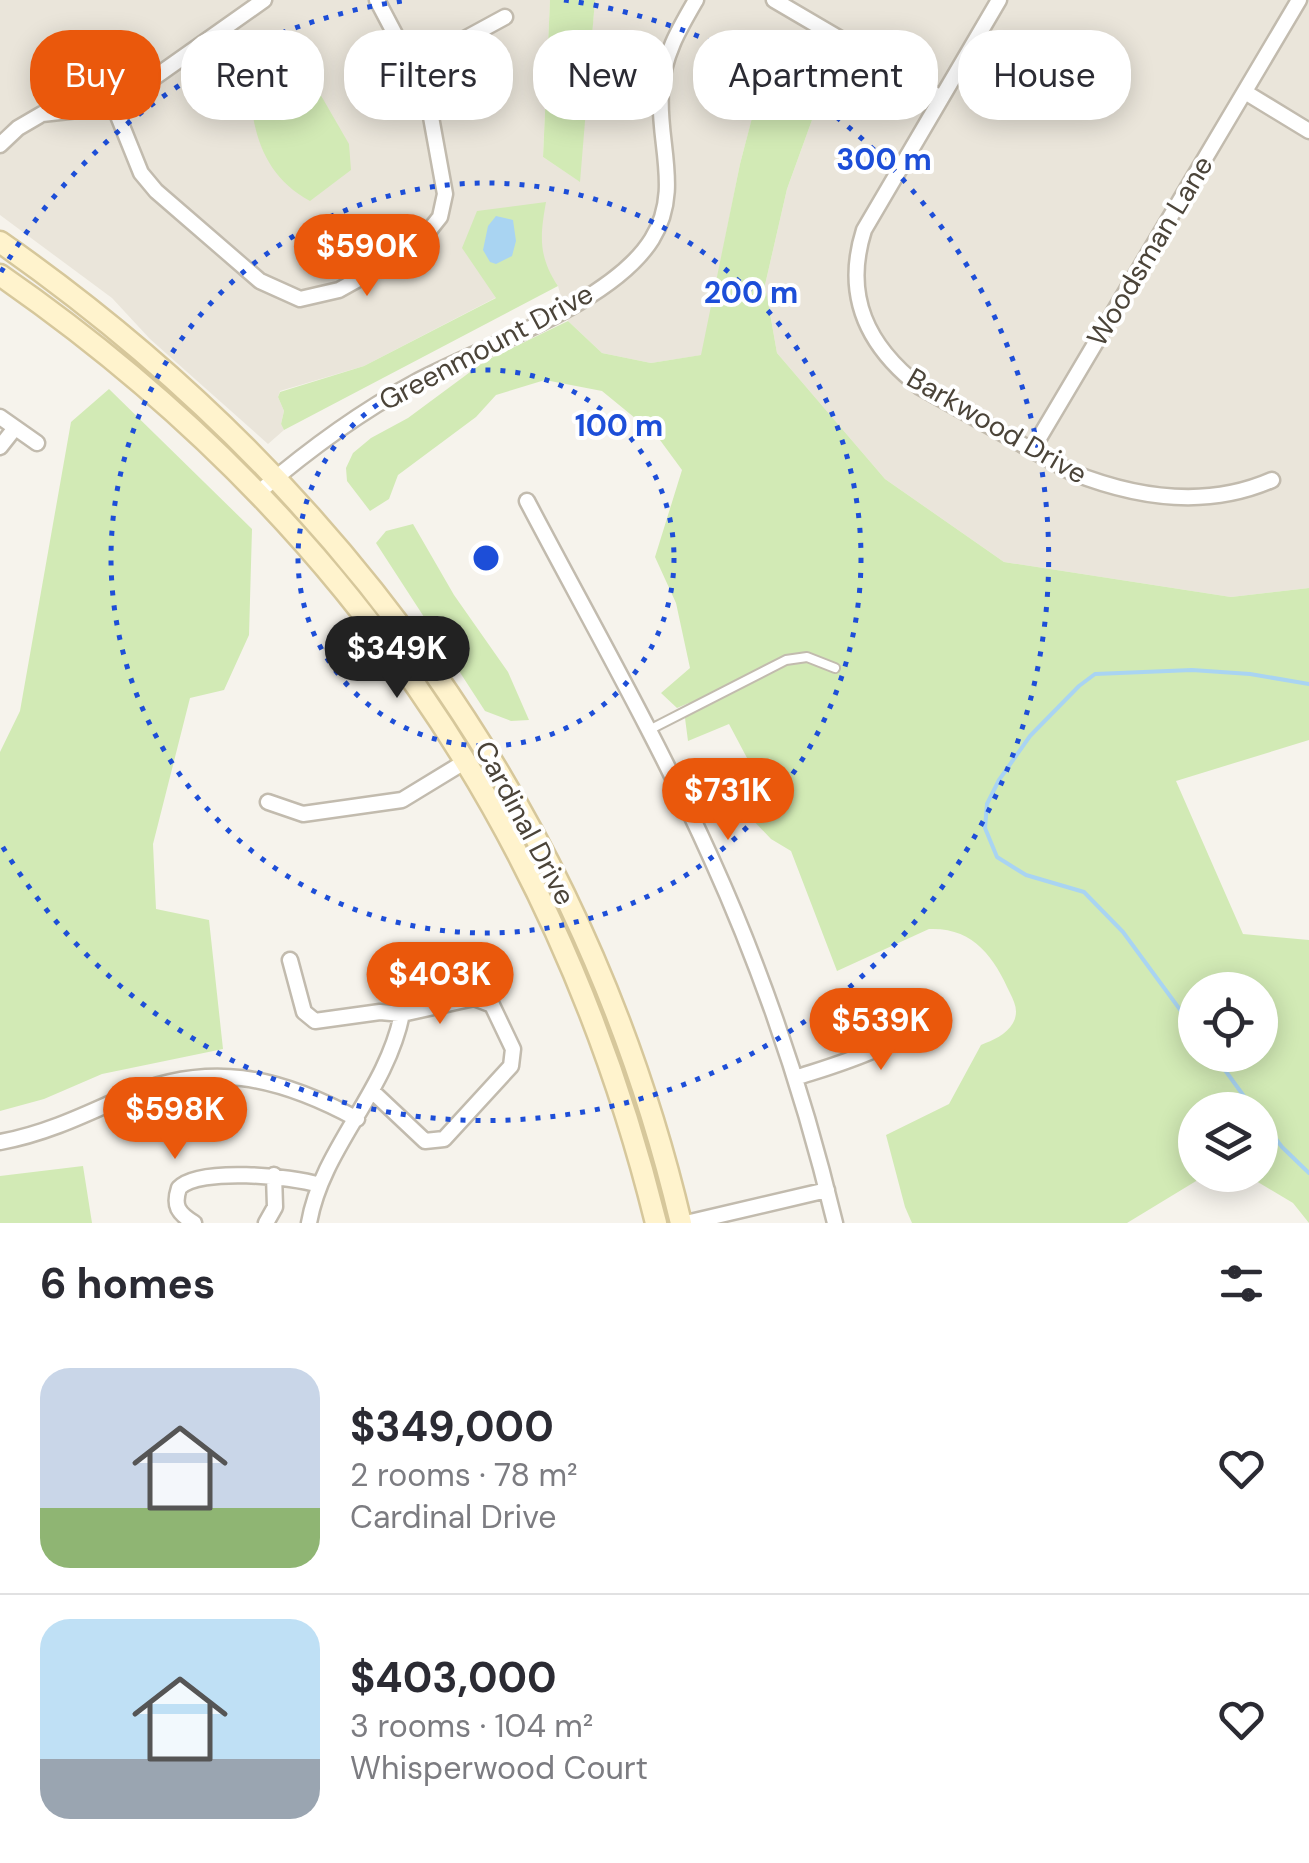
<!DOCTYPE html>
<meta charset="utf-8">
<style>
:root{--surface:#fff;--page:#f2f2f3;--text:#2b2b33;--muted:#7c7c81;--line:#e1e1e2;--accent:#ea580c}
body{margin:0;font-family:"DM Sans",sans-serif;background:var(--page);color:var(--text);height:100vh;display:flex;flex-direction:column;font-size:38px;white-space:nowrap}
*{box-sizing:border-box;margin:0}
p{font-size:32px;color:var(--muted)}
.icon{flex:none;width:55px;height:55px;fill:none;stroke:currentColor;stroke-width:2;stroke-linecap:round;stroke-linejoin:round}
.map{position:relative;height:1223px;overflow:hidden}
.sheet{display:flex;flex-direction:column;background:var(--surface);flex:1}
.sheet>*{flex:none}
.top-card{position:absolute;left:30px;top:30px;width:1250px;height:90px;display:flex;gap:20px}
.buttons{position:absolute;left:1178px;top:972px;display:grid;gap:20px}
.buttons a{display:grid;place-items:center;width:100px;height:100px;border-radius:50%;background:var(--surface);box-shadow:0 5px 25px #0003;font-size:50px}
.price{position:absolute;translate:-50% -85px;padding:0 22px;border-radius:35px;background:var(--accent);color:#fff;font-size:32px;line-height:65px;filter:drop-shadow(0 2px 5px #0008)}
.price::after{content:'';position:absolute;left:50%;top:60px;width:30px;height:22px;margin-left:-15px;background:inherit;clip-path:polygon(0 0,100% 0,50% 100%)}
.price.current{background:#222;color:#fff}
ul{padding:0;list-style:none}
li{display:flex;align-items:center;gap:30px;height:250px;padding:0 40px}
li+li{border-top:2px solid var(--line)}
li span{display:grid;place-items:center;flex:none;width:280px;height:200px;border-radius:30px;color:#555}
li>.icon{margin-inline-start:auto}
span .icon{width:120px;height:120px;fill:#fffc;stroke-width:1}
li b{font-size:42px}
h2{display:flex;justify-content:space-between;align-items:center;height:120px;padding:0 40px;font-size:42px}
.chip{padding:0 35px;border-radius:40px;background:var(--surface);box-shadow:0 5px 25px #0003;font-size:35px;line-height:90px}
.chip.current{background:var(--accent);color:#fff}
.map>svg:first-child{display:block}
.residential{fill:#eae5da}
.green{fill:#d2eab5;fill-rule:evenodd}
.water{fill:#a9d4f2}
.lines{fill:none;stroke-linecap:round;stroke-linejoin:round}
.stream{stroke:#a9d4f2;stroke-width:4}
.service-casing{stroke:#c2bbae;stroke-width:12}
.minor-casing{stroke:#c2bbae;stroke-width:19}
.secondary-casing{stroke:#d6c79b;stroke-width:25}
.service{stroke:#fff;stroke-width:8}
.minor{stroke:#fff;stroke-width:14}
.secondary{stroke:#fff3cd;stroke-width:20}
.ring{fill:none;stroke:#1d4ed8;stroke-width:5;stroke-dasharray:5 10}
.labels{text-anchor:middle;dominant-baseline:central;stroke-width:8;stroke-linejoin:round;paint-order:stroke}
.street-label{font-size:28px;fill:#4b4439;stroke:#fff}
.centre{fill:#1d4ed8;stroke:#fff;stroke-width:5}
.ring-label{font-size:30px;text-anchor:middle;font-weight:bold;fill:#1d4ed8;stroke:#fff;stroke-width:8;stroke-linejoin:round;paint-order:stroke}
</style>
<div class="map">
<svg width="1309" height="1223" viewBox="0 0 1309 1223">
<rect width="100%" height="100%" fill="#f6f3ec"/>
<path class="residential" d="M 0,0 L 550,0 L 543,157 L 579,181 L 595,0 L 1309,0 L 1309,588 L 1231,597 L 1004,562 L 885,479 L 777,353 L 765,285 L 787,189 L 812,120 L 759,92 L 740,164 L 702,355 L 651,363 L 602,353 L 568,321 L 558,286 L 545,267 L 524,283 L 364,366 L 280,391 L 278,397 L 284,411 L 281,424 L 284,430 L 268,444 L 150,339 L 112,298 L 0,215 Z"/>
<path class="green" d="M 550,0 L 595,0 L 580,182 L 543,157 Z
M 301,68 L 308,73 L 349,144 L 351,170 L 310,201 C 271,180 256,146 251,103 Z
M 759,91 L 812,120 L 787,189 L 765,285 L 777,353 L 885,479 L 1004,562 L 1231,597 L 1309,588 L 1309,740 L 1176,781 L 1243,934 L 1309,940 L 1309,1223 L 1293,1203 L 1246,1175 L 1260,1175 L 1260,1110 L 1195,1110 L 1195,1175 L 1206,1175 L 1127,1223 L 912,1223 L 905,1207 L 886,1135 L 949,1104 L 981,1045 C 993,1040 1006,1035 1013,1023 C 1019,1012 1015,1003 1010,993 C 994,957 973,927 929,929 L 837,971 L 791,851 L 771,839 L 748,815 L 722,825 L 710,806 L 755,773 L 729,724 L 688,741 L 685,718 L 689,703 L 677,708 L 661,693 L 690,668 L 676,603 L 655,557 L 682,470 L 657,436 L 602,391 L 545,380 L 496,395 L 476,417 L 398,475 L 389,499 L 370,511 L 347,481 L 346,468 L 353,453 L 371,438 L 408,418 L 485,361 L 568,321 L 602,353 L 651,363 L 701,355 L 740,164 ZM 1195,990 L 1260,990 L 1260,1055 L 1195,1055 Z
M 546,202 C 540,236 538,256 558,286 L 284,430 L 281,424 L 284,411 L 278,397 L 280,392 L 364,366 L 496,298 L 462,248 L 477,211 Z
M 109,389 L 252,529 L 249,635 L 224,690 L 190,698 L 153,844 L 156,909 L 209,920 L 223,1049 L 102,1074 L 44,1099 L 0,1111 L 0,752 L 20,711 L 71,422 Z
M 413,524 L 454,595 L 508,672 L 529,720 L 511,721 L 485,711 L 376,543 L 386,531 Z
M 83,1166 L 92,1223 L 0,1223 L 0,1176 Z"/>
<path class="water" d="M 496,216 L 513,220 L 516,241 L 512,256 L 496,264 L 490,262 L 483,250 L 488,226 Z"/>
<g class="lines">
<path class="stream" d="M 1195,1030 L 1123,932 L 1084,892 L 1026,875 L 997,857 L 985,828 L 987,804 L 999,780 L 1030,736 L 1079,686 L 1095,674 L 1192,670 L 1250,674 L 1309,684
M 1214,1055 L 1254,1110
M 1260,1118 L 1282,1147 L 1309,1173"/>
<g class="service-casing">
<path id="service" d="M 649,730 L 786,660 L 807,657 L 835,668"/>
</g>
<g class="minor-casing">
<path id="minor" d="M 774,0 L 941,98
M 999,0 L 864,230 C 843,296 867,346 920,387 L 1071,472 C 1136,498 1206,509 1272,480
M 413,67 L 505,17
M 1245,92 L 1309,131
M 114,106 L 141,173 L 156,191 L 260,281 L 300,299 L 339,290 L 416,247 L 440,217 L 445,194 L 427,95 L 377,0
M 0,145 L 18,128 L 42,114 L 114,106 L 264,0
M 0,417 L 37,443
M 0,447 L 15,428
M 1032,450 L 1299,0
M 259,492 C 307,451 358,413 414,383 C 481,347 612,304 652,239 C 682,191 657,142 661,91 C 663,56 679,29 696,0
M 527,501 C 589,619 656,736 711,858 C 764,975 805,1098 835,1223
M 268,802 L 303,814 L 402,800 L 466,761
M 290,960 L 304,1012 L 315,1021 L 380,1012 L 402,1014 L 474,998 L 492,1005 L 513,1049 L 511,1066 L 444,1139 L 425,1141 L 373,1092
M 795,1078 C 847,1061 894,1049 934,1010
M 0,1142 C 44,1134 82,1116 122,1098 C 208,1060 278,1076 357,1119
M 194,1223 C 178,1213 173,1206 179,1188 C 199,1167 292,1176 319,1185
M 266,1223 L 275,1207 L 274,1175
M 309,1223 C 322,1148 386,1093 402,1014
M 686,1223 L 827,1190"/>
</g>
<g class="secondary-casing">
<path id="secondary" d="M 0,242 C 340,480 585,817 681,1223
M 0,275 C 335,507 558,826 656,1223"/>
</g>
<use href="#service" class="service"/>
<use href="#minor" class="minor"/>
<use href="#secondary" class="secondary"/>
</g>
<g class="ring">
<circle cx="486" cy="558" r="188"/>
<circle cx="486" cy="558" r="375"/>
<path d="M1 272A563 563 0 0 1 408 0M564 0A563 563 0 1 1 1 844"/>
</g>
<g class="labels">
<g class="street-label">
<text transform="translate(1150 251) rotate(-59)">Woodsman Lane</text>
<text transform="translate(486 347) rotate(-28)">Greenmount Drive</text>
<text transform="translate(997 426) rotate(30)">Barkwood Drive</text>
<text transform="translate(525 823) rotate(62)">Cardinal Drive</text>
</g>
</g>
<circle cx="486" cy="558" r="15" class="centre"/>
<g class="ring-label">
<text x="884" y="170">300 m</text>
<text x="751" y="303">200 m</text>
<text x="619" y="436">100 m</text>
</g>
</svg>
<div class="buttons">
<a><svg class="icon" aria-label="locate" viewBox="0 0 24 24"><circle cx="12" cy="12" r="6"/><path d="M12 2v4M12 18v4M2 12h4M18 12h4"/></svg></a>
<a><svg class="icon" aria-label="layers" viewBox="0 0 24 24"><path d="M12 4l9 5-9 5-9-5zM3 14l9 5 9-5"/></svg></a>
</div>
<b class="price" style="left:367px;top:299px">$590K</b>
<b class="price current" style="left:397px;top:701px">$349K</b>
<b class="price" style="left:728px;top:843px">$731K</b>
<b class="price" style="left:440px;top:1027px">$403K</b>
<b class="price" style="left:881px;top:1073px">$539K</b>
<b class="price" style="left:175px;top:1162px">$598K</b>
<div class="top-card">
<a class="chip current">Buy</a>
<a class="chip">Rent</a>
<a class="chip">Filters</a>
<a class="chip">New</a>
<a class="chip">Apartment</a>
<a class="chip">House</a>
</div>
</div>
<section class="sheet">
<h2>6 homes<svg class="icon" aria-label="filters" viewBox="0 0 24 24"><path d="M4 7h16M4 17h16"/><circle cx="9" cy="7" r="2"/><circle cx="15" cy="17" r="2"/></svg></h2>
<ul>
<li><span style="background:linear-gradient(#c9d6e8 70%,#8fb573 0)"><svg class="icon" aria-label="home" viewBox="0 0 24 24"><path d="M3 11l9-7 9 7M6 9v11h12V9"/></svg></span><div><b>$349,000</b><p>2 rooms · 78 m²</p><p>Cardinal Drive</p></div><svg class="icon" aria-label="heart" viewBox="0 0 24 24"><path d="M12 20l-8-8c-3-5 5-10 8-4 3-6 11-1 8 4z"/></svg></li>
<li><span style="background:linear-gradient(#bfe0f5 70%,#9aa5b1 0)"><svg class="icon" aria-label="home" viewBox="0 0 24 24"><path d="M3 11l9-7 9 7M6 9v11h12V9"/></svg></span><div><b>$403,000</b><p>3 rooms · 104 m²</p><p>Whisperwood Court</p></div><svg class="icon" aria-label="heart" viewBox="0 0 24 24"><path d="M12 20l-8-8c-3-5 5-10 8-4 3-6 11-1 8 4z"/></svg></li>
</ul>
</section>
